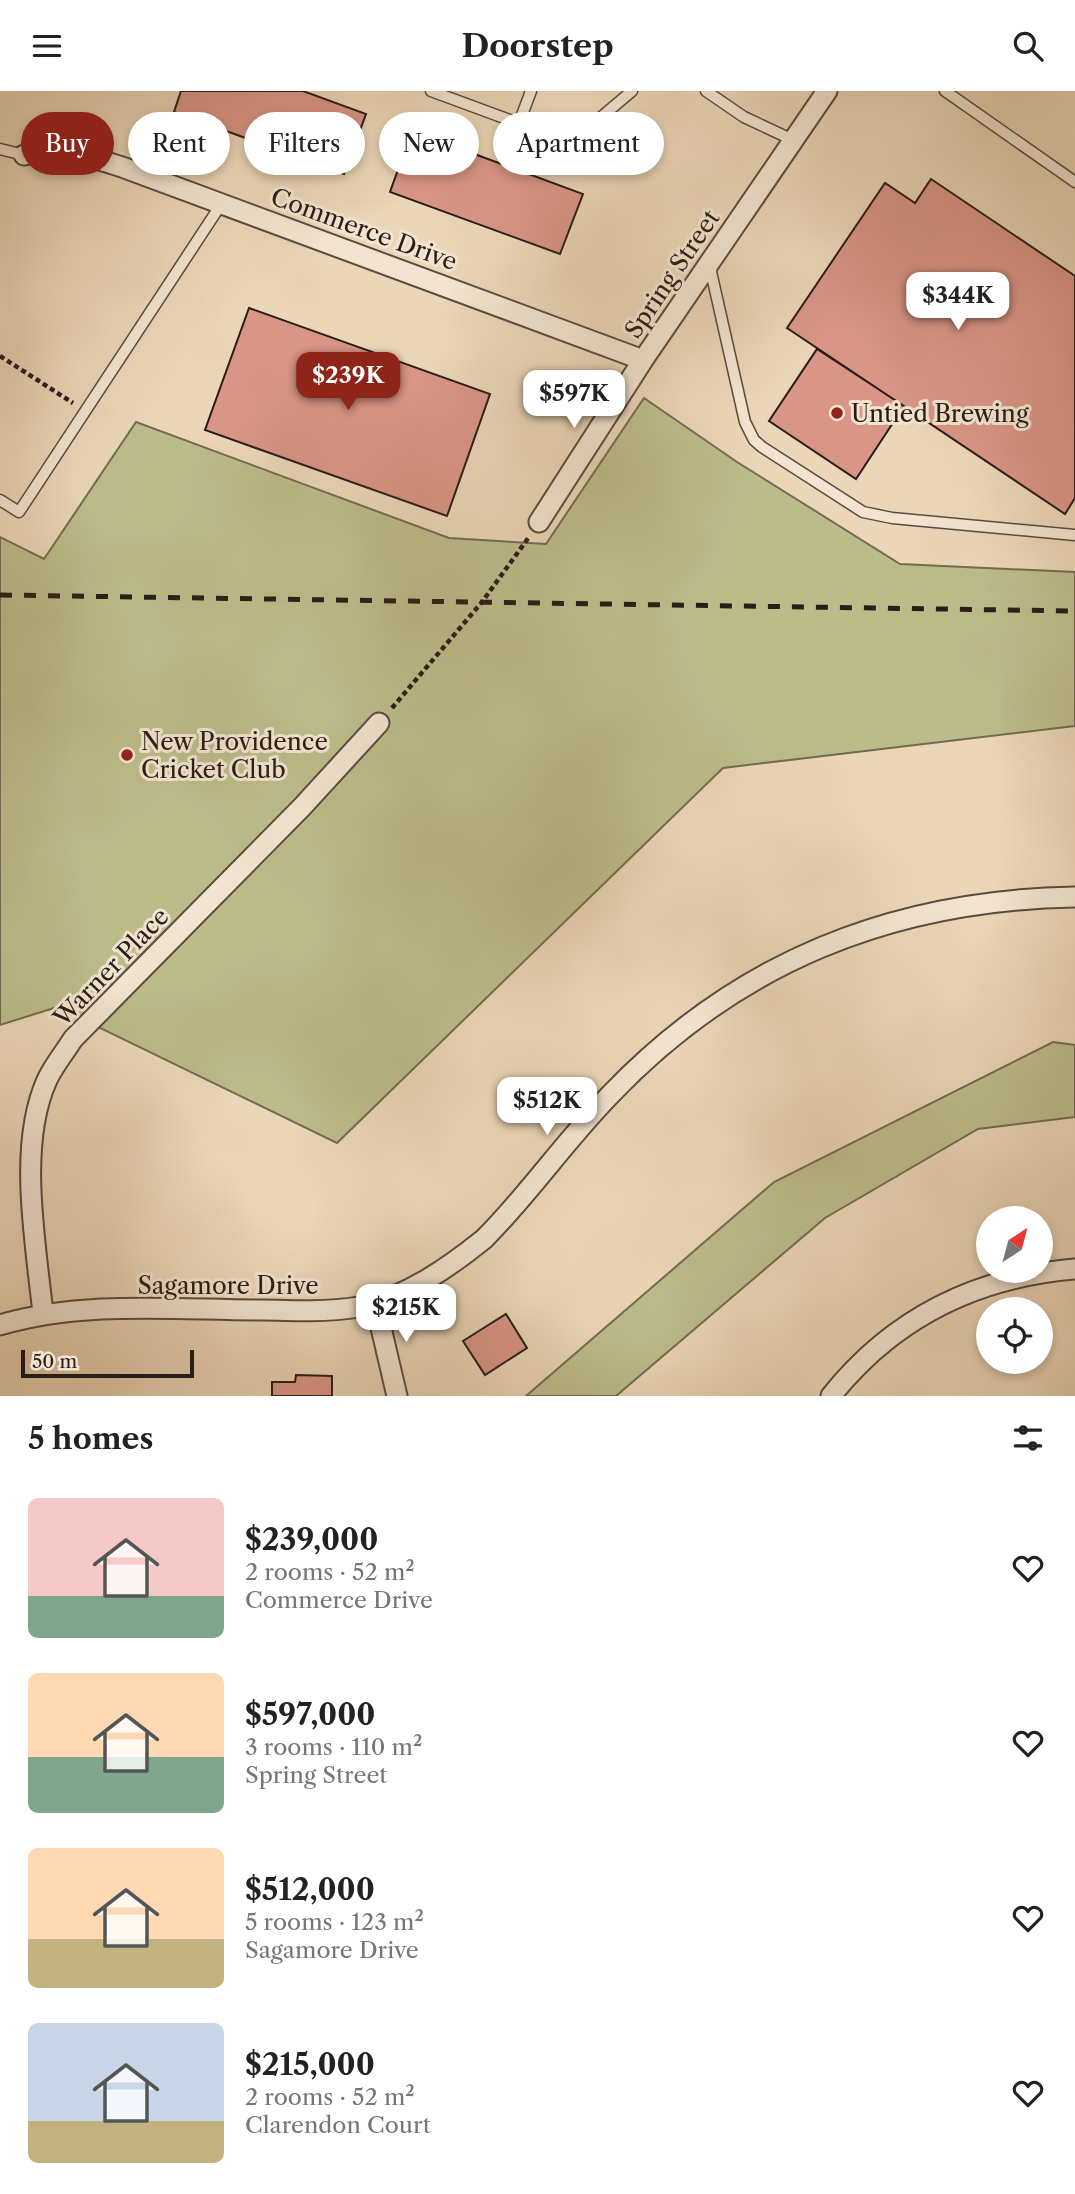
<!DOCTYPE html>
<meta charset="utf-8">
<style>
:root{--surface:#fff;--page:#f2f2f2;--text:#222;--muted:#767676;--accent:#8f2418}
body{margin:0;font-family:"Libre Caslon Text",serif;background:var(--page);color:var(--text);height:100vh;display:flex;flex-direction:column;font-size:26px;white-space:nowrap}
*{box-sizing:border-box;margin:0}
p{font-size:23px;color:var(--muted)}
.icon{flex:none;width:38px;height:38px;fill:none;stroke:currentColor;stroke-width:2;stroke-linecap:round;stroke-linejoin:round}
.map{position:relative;height:1305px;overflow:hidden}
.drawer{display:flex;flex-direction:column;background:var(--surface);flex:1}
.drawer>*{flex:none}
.guide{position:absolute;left:21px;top:21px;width:700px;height:63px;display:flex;gap:14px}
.needle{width:46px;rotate:36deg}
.buttons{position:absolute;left:976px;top:1115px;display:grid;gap:14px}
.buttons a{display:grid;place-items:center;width:77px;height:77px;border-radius:50%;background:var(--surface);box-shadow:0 4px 10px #0003;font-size:35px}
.scale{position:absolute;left:21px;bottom:18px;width:173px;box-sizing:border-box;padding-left:7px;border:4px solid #2a1d17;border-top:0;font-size:19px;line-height:24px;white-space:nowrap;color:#2a1d17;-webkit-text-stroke:5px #f2e4d0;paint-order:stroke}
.price{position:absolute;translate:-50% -60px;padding:0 16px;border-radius:14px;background:#fff;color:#222;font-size:23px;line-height:46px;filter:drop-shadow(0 2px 4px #0008)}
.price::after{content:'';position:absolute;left:50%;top:42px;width:21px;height:16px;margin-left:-10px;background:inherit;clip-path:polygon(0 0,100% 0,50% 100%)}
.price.current{background:var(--accent);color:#fff}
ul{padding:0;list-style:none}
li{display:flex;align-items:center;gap:21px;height:175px;padding:0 28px}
li span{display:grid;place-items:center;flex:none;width:196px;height:140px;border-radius:10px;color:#555}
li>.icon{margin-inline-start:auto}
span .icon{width:84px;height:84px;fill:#fffc;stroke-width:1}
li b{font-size:30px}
h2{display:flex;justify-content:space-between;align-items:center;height:84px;padding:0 28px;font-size:30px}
.tag{padding:0 24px;border-radius:32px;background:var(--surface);box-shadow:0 4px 10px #0003;font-size:24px;line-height:63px}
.tag.current{background:var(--accent);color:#fff}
header{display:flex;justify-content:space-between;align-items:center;height:91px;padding:0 28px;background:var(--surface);font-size:32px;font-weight:700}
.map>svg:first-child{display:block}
.green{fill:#bcbc8b;stroke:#736c51;stroke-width:2}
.building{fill:#d99585;stroke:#2a1d17;stroke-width:2}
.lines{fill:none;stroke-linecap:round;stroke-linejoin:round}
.lane-casing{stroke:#5a4b3f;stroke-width:13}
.street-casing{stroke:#5a4b3f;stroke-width:23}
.path{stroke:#2a1d17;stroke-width:4.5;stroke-dasharray:5 3.5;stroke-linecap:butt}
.lane{stroke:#f2e4d0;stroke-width:10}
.street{stroke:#f2e4d0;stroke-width:19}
.rail{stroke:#2a1d17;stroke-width:5;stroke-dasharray:12 12;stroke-linecap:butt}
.poi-dot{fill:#8f2418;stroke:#f2e4d0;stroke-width:2.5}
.labels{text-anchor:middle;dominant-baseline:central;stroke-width:6;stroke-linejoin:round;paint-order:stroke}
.street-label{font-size:24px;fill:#2a1d17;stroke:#f2e4d0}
.poi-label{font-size:24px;fill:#2a1d17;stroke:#f2e4d0;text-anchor:start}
</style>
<header><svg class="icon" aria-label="menu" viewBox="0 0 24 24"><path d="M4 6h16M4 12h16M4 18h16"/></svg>Doorstep<svg class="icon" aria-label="search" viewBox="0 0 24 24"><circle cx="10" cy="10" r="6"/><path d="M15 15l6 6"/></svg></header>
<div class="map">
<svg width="1075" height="1305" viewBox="0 0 1075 1305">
<rect width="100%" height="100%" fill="#ebd6b7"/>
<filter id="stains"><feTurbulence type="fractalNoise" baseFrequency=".00286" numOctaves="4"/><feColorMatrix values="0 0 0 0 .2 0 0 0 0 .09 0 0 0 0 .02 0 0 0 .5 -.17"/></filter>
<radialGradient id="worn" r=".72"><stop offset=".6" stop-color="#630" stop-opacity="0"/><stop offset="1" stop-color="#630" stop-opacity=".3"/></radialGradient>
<path class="green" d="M 644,307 L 737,371 L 900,473 L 1075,481 L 1075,635 L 723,677 L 337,1052 L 57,916 L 0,934 L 0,446 L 44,468 L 136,331 L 449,447 L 546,453 Z
M 1053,951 L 1075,954 L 1075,1026 L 978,1038 L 825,1127 L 616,1305 L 526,1305 L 774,1091 Z"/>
<path class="building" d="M 181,0 L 303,0 L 366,23 L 344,83 L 174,21 Z
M 412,40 L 583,103 L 560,163 L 390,101 Z
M 931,88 L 1075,185 L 1075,407 L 1065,423 L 787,237 L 885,92 L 915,112 Z
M 249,217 L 490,303 L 447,425 L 205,339 Z
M 817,258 L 904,315 L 856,388 L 769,330 Z
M 506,1223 L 527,1257 L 485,1284 L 463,1250 Z
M 296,1284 L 332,1285 L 332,1305 L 272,1305 L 272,1291 L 295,1291 Z"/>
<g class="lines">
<g class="lane-casing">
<path id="lane" d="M 431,0 L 556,46 L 593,33 L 632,0
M 706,0 L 744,26 L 793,49
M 945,0 L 1075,91
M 519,32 L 531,0
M 0,58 L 24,64
M 709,172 L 745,331 L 754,349 L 762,356 L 863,421 L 892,427 L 1075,444
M 0,409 L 19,421 L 222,112"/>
</g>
<g class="street-casing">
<path id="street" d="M 24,64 C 63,56 84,64 122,76 L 643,269
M 539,431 L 643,269 L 827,0
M 375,1211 L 397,1305
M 43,1223 C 36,1153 17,1055 47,989 C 54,974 65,961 73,948 L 302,716 L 379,632
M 0,1234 C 85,1209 176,1219 264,1219 C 295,1220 328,1221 359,1216 C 405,1207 448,1177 484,1148 C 529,1103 565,1050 610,1004 C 737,871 892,809 1075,806
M 831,1305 C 893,1227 977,1186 1075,1178"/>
</g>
<path class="path" d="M 0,265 L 73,312
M 392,617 L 482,511 L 529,446"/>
<use href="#lane" class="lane"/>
<use href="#street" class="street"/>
<path class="rail" d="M 0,504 L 1075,520"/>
</g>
<g class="poi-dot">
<circle cx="837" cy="322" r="7"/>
<circle cx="127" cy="664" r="7"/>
</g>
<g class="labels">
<g class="street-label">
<text transform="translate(364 138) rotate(20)">Commerce Drive</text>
<text transform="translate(672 183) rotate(-56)">Spring Street</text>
<text transform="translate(111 876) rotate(-46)">Warner Place</text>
<text x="228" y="1194">Sagamore Drive</text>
</g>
<g class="poi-label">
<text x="851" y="322">Untied Brewing</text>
<text x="141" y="650">New Providence<tspan x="141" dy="28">Cricket Club</tspan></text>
</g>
</g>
<rect width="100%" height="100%" filter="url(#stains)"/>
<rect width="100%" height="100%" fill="url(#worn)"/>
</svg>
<div class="buttons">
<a><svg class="needle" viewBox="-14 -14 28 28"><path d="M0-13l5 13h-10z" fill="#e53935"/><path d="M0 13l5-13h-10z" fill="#767676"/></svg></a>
<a><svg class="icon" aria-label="locate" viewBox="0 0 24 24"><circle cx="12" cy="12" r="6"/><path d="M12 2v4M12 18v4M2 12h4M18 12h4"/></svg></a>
</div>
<div class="scale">50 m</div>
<b class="price" style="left:958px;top:241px">$344K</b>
<b class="price current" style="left:348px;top:321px">$239K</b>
<b class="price" style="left:574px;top:339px">$597K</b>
<b class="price" style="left:547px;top:1046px">$512K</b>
<b class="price" style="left:406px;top:1253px">$215K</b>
<div class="guide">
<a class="tag current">Buy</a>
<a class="tag">Rent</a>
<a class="tag">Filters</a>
<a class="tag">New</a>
<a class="tag">Apartment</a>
</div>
</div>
<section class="drawer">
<h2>5 homes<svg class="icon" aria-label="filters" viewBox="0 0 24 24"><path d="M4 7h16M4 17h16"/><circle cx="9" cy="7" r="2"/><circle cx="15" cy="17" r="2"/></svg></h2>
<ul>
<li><span style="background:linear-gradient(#f6c9c9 70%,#7fa58c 0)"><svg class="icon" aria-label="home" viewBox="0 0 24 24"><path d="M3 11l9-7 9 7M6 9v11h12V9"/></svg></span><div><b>$239,000</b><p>2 rooms · 52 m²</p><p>Commerce Drive</p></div><svg class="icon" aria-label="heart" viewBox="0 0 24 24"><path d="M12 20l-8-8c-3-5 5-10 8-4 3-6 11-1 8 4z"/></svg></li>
<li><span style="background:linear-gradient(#ffd9b3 60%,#7fa58c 0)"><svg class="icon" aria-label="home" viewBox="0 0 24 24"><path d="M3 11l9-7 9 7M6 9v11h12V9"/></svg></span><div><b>$597,000</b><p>3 rooms · 110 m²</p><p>Spring Street</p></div><svg class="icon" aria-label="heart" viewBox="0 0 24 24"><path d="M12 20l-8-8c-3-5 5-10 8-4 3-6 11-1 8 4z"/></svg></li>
<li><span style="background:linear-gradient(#ffd9b3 65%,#c2b280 0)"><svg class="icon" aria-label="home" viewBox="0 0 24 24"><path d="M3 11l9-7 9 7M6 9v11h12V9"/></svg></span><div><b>$512,000</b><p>5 rooms · 123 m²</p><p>Sagamore Drive</p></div><svg class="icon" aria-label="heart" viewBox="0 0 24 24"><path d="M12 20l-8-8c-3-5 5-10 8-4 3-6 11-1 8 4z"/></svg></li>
<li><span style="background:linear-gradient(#c9d6e8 70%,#c2b280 0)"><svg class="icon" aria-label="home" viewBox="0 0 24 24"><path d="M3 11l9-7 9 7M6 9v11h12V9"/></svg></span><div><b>$215,000</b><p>2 rooms · 52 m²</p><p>Clarendon Court</p></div><svg class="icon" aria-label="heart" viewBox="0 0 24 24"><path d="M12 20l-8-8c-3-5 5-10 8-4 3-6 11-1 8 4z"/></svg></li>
</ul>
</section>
